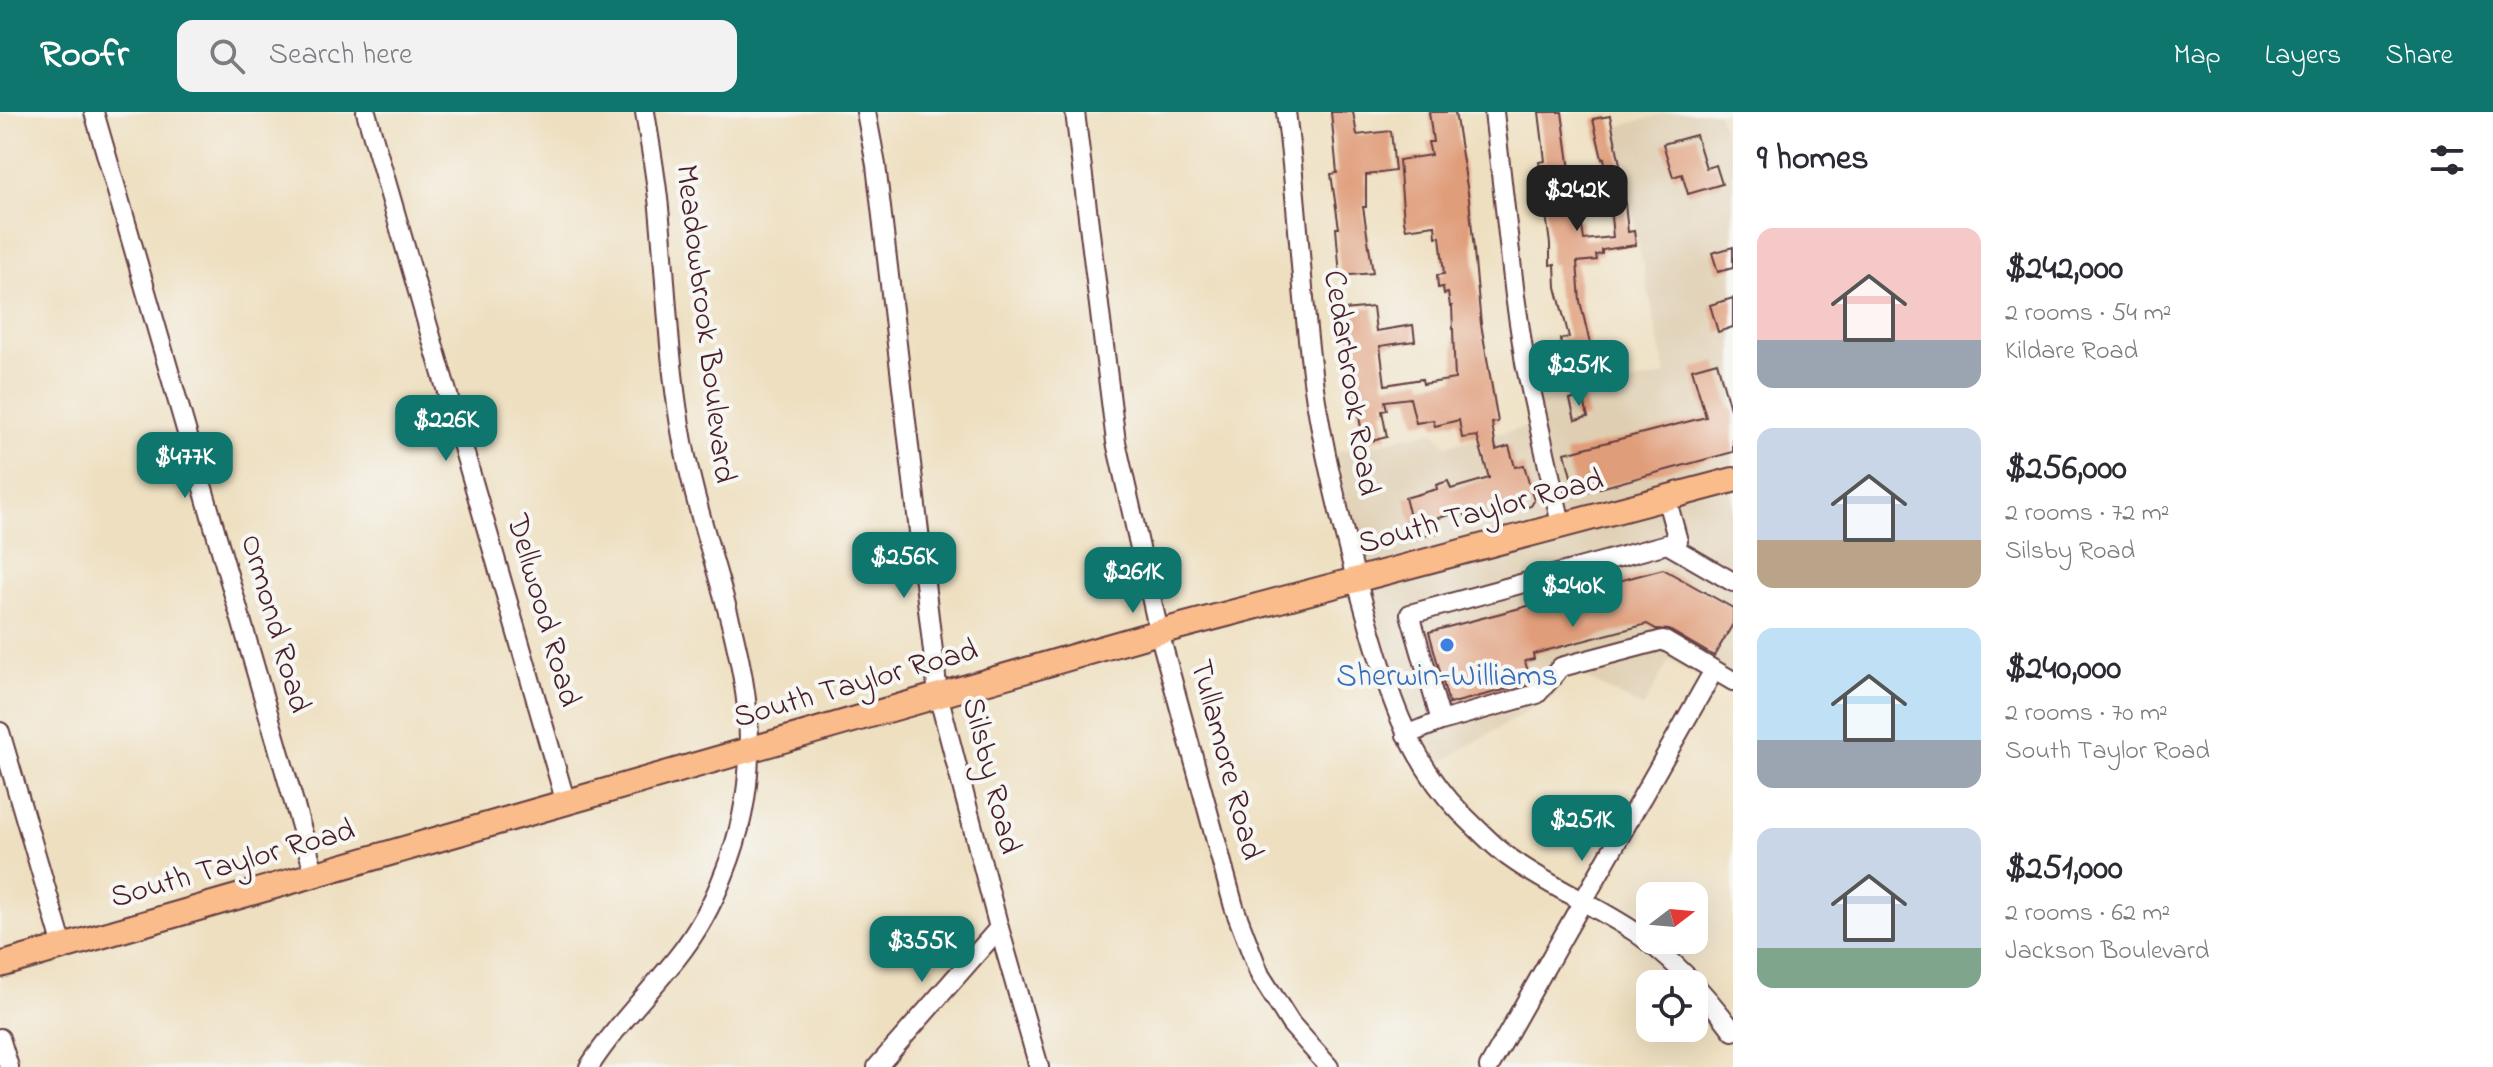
<!DOCTYPE html>
<meta charset="utf-8">
<style>
:root{--surface:#fff;--page:#f2f2f3;--text:#2b2b33;--muted:#7c7c81;--accent:#0f766e}
body{margin:0;font-family:"Indie Flower",sans-serif;background:var(--page);color:var(--text);height:100vh;display:flex;flex-direction:column;font-size:30px;white-space:nowrap}
*{box-sizing:border-box;margin:0}
p{font-size:26px;color:var(--muted)}
.icon{flex:none;width:44px;height:44px;fill:none;stroke:currentColor;stroke-width:2;stroke-linecap:round;stroke-linejoin:round}
.map{position:relative;flex:1;overflow:hidden}
.panel{display:flex;flex-direction:column;background:var(--surface);width:760px}
.panel>*{flex:none}
.needle{width:52px;rotate:74deg}
.controls{position:absolute;left:1636px;top:770px;display:grid;gap:16px}
.controls a{display:grid;place-items:center;width:72px;height:72px;border-radius:16px;background:var(--surface);box-shadow:0 8px 32px #0002;font-size:40px}
.price{position:absolute;translate:-50% -68px;padding:0 18px;border-radius:16px;background:var(--accent);color:#fff;font-size:26px;line-height:52px;filter:drop-shadow(0 2px 4px #0008)}
.price::after{content:'';position:absolute;left:50%;top:48px;width:24px;height:18px;margin-left:-12px;background:inherit;clip-path:polygon(0 0,100% 0,50% 100%)}
.price.active{background:#222;color:#fff}
ul{padding:0;list-style:none}
li{display:flex;align-items:center;gap:24px;height:200px;padding:0 24px}
li span{display:grid;place-items:center;flex:none;width:224px;height:160px;border-radius:16px;color:#555}
li>.icon{margin-inline-start:auto}
span .icon{width:96px;height:96px;fill:#fffc;stroke-width:1}
li b{font-size:34px}
h2{display:flex;justify-content:space-between;align-items:center;height:96px;padding:0 24px;font-size:34px}
header{display:flex;align-items:center;gap:48px;box-sizing:border-box;height:112px;padding:0 40px;background:var(--accent);color:#fff}
header strong{font-size:38px}
nav{display:flex;gap:44px;margin-inline-start:auto;font-size:28px}
.search{width:560px;height:72px;background:var(--page);display:flex;align-items:center;gap:20px;box-sizing:border-box;padding:0 28px;border-radius:16px;color:var(--muted);font-size:30px}
main{display:flex;flex:1;min-height:0}
.map>svg:first-child{display:block}
.built{fill:#dfceb1}
.building{fill:#e09d7a}
.lines{fill:none;stroke-linecap:round;stroke-linejoin:round}
.minor-casing{stroke:#633c41;stroke-width:22}
.major-casing{stroke:#633c41;stroke-width:28}
.minor{stroke:#fff;stroke-width:18}
.major{stroke:#fabc8b;stroke-width:24}
.shop-dot{fill:#3f7fe0;stroke:#f6f6f2;stroke-width:3}
.labels{text-anchor:middle;dominant-baseline:central;stroke-width:8;stroke-linejoin:round;paint-order:stroke}
.street-label{font-size:32px;fill:#4a1f2b;stroke:#f6f6f2}
.shop-label{font-size:32px;fill:#366cbe;stroke:#f6f6f2}
</style>
<header>
<strong>Roofr</strong>
<div class="search"><svg class="icon" aria-label="search" viewBox="0 0 24 24"><circle cx="10" cy="10" r="6"/><path d="M15 15l6 6"/></svg>Search here</div>
<nav><a>Map</a><a>Layers</a><a>Share</a></nav>
</header>
<main>
<div class="map">
<svg width="1733" height="955" viewBox="0 0 1733 955">
<rect width="100%" height="100%" fill="#f6f6f2"/>
<filter id="ink" filterUnits="userSpaceOnUse"><feTurbulence type="fractalNoise" baseFrequency=".0125" numOctaves="2"/><feDisplacementMap in="SourceGraphic" scale="16" xChannelSelector="R" yChannelSelector="G"/><feConvolveMatrix kernelMatrix="1 2 1 2 8 2 1 2 1" color-interpolation-filters="sRGB"/></filter>
<filter id="wash" filterUnits="userSpaceOnUse"><feTurbulence type="fractalNoise" baseFrequency=".006" numOctaves="4" result="noise"/><feDisplacementMap in="SourceGraphic" scale="32" xChannelSelector="R" yChannelSelector="G"/><feGaussianBlur stdDeviation="1.8" result="paint"/><feColorMatrix in="noise" values="0 0 0 0 0 0 0 0 0 0 0 0 0 0 0 0 0 1.4 0 .05"/><feComposite in="paint" operator="in"/></filter>
<g filter="url(#wash)">
<rect width="100%" height="100%" fill="#eedfc0"/>
<path class="built" d="M 1670,0 L 1718,0 L 1733,50 L 1733,585 L 1669,548 L 1643,596 L 1572,559 L 1556,582 L 1435,654 L 1405,599 L 1395,571 L 1344,380 L 1336,340 L 1433,319 L 1447,333 L 1528,315 L 1524,294 L 1666,263 L 1614,16 Z"/>
<g id="blocks">
<path class="building" d="M 1331,0 L 1353,0 L 1357,23 L 1391,19 L 1395,59 L 1366,63 L 1366,95 L 1363,95 L 1373,161 L 1340,164 L 1336,116 L 1339,116 L 1331,62 L 1337,61 Z
M 1429,0 L 1455,0 L 1469,87 L 1481,212 L 1498,310 L 1492,311 L 1496,338 L 1509,334 L 1515,355 L 1524,353 L 1534,389 L 1531,394 L 1467,411 L 1464,399 L 1435,407 L 1439,420 L 1416,426 L 1405,386 L 1437,377 L 1436,373 L 1448,369 L 1451,377 L 1489,366 L 1477,324 L 1462,326 L 1459,308 L 1435,314 L 1433,308 L 1416,311 L 1410,286 L 1385,289 L 1387,298 L 1382,299 L 1387,325 L 1363,331 L 1344,198 L 1373,195 L 1376,219 L 1413,213 L 1415,229 L 1380,234 L 1385,273 L 1422,267 L 1423,272 L 1455,267 L 1452,194 L 1450,194 L 1448,181 L 1444,182 L 1443,175 L 1438,176 L 1437,163 L 1444,162 L 1440,124 L 1436,125 L 1435,113 L 1406,117 L 1404,109 L 1399,48 L 1431,43 L 1428,30 L 1433,30 Z
M 1539,0 L 1562,0 L 1577,109 L 1581,108 L 1584,128 L 1613,125 L 1610,94 L 1612,93 L 1604,46 L 1602,47 L 1593,7 L 1610,4 L 1622,62 L 1628,120 L 1634,119 L 1636,133 L 1602,138 L 1602,142 L 1596,143 L 1597,148 L 1577,150 L 1580,189 L 1592,240 L 1587,241 L 1594,273 L 1570,278 L 1560,227 L 1569,225 L 1556,175 L 1555,152 L 1550,153 L 1550,132 L 1539,50 L 1545,49 Z
M 1696,23 L 1706,56 L 1716,53 L 1722,72 L 1688,82 L 1682,62 L 1673,65 L 1663,32 Z
M 1733,135 L 1733,156 L 1718,160 L 1712,141 Z
M 1733,186 L 1733,215 L 1718,220 L 1710,193 Z
M 1717,250 L 1730,297 L 1733,296 L 1733,340 L 1582,381 L 1574,376 L 1565,341 L 1706,305 L 1692,257 Z
M 1583,284 L 1588,305 L 1575,308 L 1570,288 Z
M 1663,457 L 1733,496 L 1733,512 L 1714,544 L 1669,518 L 1656,517 L 1647,512 L 1533,542 L 1534,547 L 1525,549 L 1531,571 L 1449,592 L 1429,520 L 1562,485 L 1567,476 L 1591,469 L 1596,475 Z"/>
</g>
</g>
<g filter="url(#ink)">
<use href="#blocks" fill-opacity="0" stroke="#633c41" stroke-width="2"/>
<g class="lines">
<g class="minor-casing">
<path id="minor" d="M 94,0 L 315,763
M 366,0 L 566,691
M 866,0 L 876,53 L 938,582 L 999,816 L 1039,955
M 1075,0 L 1116,330 L 1159,520 L 1234,795 L 1260,863 L 1291,912 L 1329,955
M 1286,0 C 1299,96 1301,194 1316,289 C 1328,361 1346,432 1366,502 C 1386,574 1407,646 1461,701 C 1477,716 1493,734 1510,746 C 1550,775 1595,793 1635,820 C 1675,848 1705,881 1733,919
M 1494,0 L 1515,184 L 1525,251 L 1561,412
M 1666,385 L 1678,429
M 1441,609 L 1537,582 L 1561,555 L 1663,528 L 1733,569
M 0,620 L 63,835
M 1406,623 L 1441,609 L 1410,502 L 1667,432 L 1733,470
M 0,926 L 9,955
M 589,955 C 614,916 647,883 676,847 C 696,822 713,791 724,762 C 791,599 706,472 680,313 C 668,241 666,168 659,96 C 656,64 650,32 645,0
M 877,955 L 999,816
M 1489,955 L 1709,567"/>
</g>
<g class="major-casing">
<path id="major" d="M 0,853 L 1159,520 L 1733,368"/>
</g>
<use href="#minor" class="minor"/>
<use href="#major" class="major"/>
</g>
</g>
<circle class="shop-dot" cx="1447" cy="533" r="8"/>
<g class="labels">
<g class="street-label">
<text transform="translate(704 212) rotate(83)">Meadowbrook Boulevard</text>
<text transform="translate(1350 271) rotate(81)">Cedarbrook Road</text>
<text transform="translate(1481 401) rotate(-15)">South Taylor Road</text>
<text transform="translate(542 499) rotate(74)">Dellwood Road</text>
<text transform="translate(274 512) rotate(74)">Ormond Road</text>
<text transform="translate(856 573) rotate(-16)">South Taylor Road</text>
<text transform="translate(1225 648) rotate(75)">Tullamore Road</text>
<text transform="translate(990 664) rotate(76)">Silsby Road</text>
<text transform="translate(233 753) rotate(-16)">South Taylor Road</text>
</g>
<g class="shop-label">
<text x="1447" y="565">Sherwin-Williams</text>
</g>
</g>
</svg>
<div class="controls">
<a><svg class="needle" viewBox="-14 -14 28 28"><path d="M0-13l5 13h-10z" fill="#e53935"/><path d="M0 13l5-13h-10z" fill="#7c7c81"/></svg></a>
<a><svg class="icon" aria-label="locate" viewBox="0 0 24 24"><circle cx="12" cy="12" r="6"/><path d="M12 2v4M12 18v4M2 12h4M18 12h4"/></svg></a>
</div>
<b class="price active" style="left:1577px;top:121px">$242K</b>
<b class="price" style="left:1579px;top:296px">$251K</b>
<b class="price" style="left:446px;top:351px">$226K</b>
<b class="price" style="left:185px;top:388px">$477K</b>
<b class="price" style="left:904px;top:488px">$256K</b>
<b class="price" style="left:1133px;top:503px">$261K</b>
<b class="price" style="left:1573px;top:517px">$240K</b>
<b class="price" style="left:1582px;top:751px">$251K</b>
<b class="price" style="left:922px;top:872px">$355K</b>
</div>
<section class="panel">
<h2>9 homes<svg class="icon" aria-label="filters" viewBox="0 0 24 24"><path d="M4 7h16M4 17h16"/><circle cx="9" cy="7" r="2"/><circle cx="15" cy="17" r="2"/></svg></h2>
<ul>
<li><span style="background:linear-gradient(#f6c9c9 70%,#9aa5b1 0)"><svg class="icon" aria-label="home" viewBox="0 0 24 24"><path d="M3 11l9-7 9 7M6 9v11h12V9"/></svg></span><div><b>$242,000</b><p>2 rooms · 54 m²</p><p>Kildare Road</p></div></li>
<li><span style="background:linear-gradient(#c9d6e8 70%,#b9a48a 0)"><svg class="icon" aria-label="home" viewBox="0 0 24 24"><path d="M3 11l9-7 9 7M6 9v11h12V9"/></svg></span><div><b>$256,000</b><p>2 rooms · 72 m²</p><p>Silsby Road</p></div></li>
<li><span style="background:linear-gradient(#bfe0f5 70%,#9aa5b1 0)"><svg class="icon" aria-label="home" viewBox="0 0 24 24"><path d="M3 11l9-7 9 7M6 9v11h12V9"/></svg></span><div><b>$240,000</b><p>2 rooms · 70 m²</p><p>South Taylor Road</p></div></li>
<li><span style="background:linear-gradient(#c9d6e8 75%,#7fa58c 0)"><svg class="icon" aria-label="home" viewBox="0 0 24 24"><path d="M3 11l9-7 9 7M6 9v11h12V9"/></svg></span><div><b>$251,000</b><p>2 rooms · 62 m²</p><p>Jackson Boulevard</p></div></li>
</ul>
</section>
</main>
